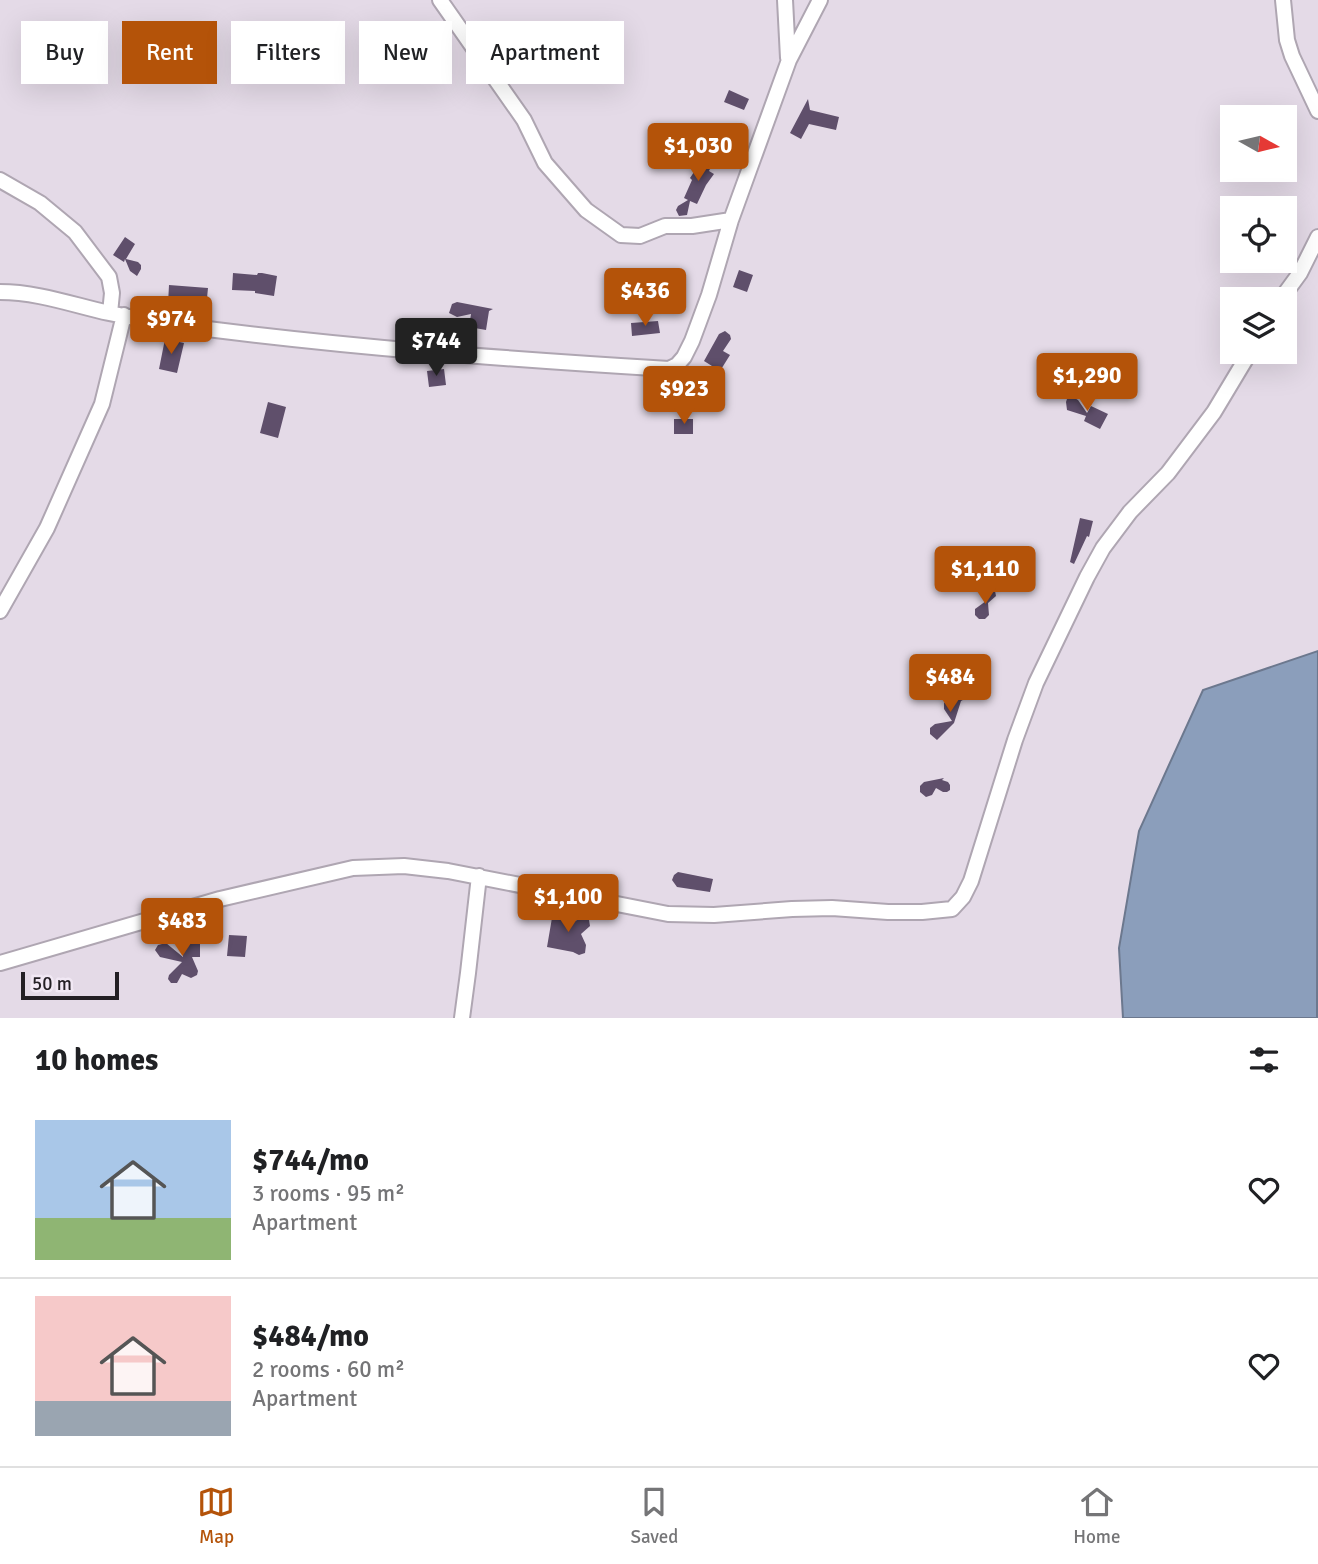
<!DOCTYPE html>
<meta charset="utf-8">
<style>
:root{--surface:#fff;--page:#f2f2f2;--text:#202124;--muted:#757577;--line:#e0e0e0;--accent:#b45309}
body{margin:0;font-family:Signika,sans-serif;background:var(--page);color:var(--text);height:100vh;display:flex;flex-direction:column;font-size:26px;white-space:nowrap}
*{box-sizing:border-box;margin:0}
p{font-size:23px;color:var(--muted)}
.icon{flex:none;width:38px;height:38px;fill:none;stroke:currentColor;stroke-width:2;stroke-linecap:round;stroke-linejoin:round}
.map{position:relative;height:1018px;overflow:hidden}
.details{display:flex;flex-direction:column;background:var(--surface);flex:1}
.details>*{flex:none}
.top-card{position:absolute;left:21px;top:21px;width:700px;height:63px;display:flex;gap:14px}
.needle{width:46px;rotate:98deg}
.buttons{position:absolute;left:1220px;top:105px;display:grid;gap:14px}
.buttons a{display:grid;place-items:center;width:77px;height:77px;border-radius:0px;background:var(--surface);box-shadow:0 7px 28px #0002;font-size:35px}
.scale{position:absolute;left:21px;bottom:18px;width:98px;box-sizing:border-box;padding-left:7px;border:4px solid #231f24;border-top:0;font-size:19px;line-height:24px;white-space:nowrap;color:#231f24;-webkit-text-stroke:5px #f1e8f4;paint-order:stroke}
.price{position:absolute;translate:-50% -60px;padding:0 16px;border-radius:7px;background:var(--accent);color:#fff;font-size:23px;line-height:46px;filter:drop-shadow(0 2px 4px #0008)}
.price::after{content:'';position:absolute;left:50%;top:42px;width:21px;height:16px;margin-left:-10px;background:inherit;clip-path:polygon(0 0,100% 0,50% 100%)}
.price.selected{background:#222;color:#fff}
ul{padding:0;list-style:none}
li{display:flex;align-items:center;gap:21px;height:175px;padding:0 35px}
li+li{border-top:2px solid var(--line)}
li span{display:grid;place-items:center;flex:none;width:196px;height:140px;border-radius:0px;color:#555}
li>.icon{margin-inline-start:auto}
span .icon{width:84px;height:84px;fill:#fffc;stroke-width:1}
li b{font-size:30px}
h2{display:flex;justify-content:space-between;align-items:center;height:84px;padding:0 35px;font-size:30px}
.tag{padding:0 24px;border-radius:0px;background:var(--surface);box-shadow:0 7px 28px #0002;font-size:24px;line-height:63px}
.tag.selected{background:var(--accent);color:#fff}
.tabs{display:flex;justify-content:space-around;align-items:center;height:98px;border-top:2px solid var(--line);background:var(--surface);font-size:19px;color:var(--muted)}
.tabs a{display:grid;justify-items:center;gap:4px}
.tabs .selected{color:var(--accent)}
.map>svg:first-child{display:block}
.water{fill:#8b9ebb;stroke:#6c788e;stroke-width:2}
.building{fill:#5f4f6b}
.lines{fill:none;stroke-linecap:round;stroke-linejoin:round}
.street-casing{stroke:#afa6b2;stroke-width:18}
.street{stroke:#fff;stroke-width:14}
</style>
<div class="map">
<svg width="1318" height="1018" viewBox="0 0 1318 1018">
<rect width="100%" height="100%" fill="#e4dae7"/>
<path class="water" d="M 1318,651 L 1317,1018 L 1123,1018 L 1119,948 L 1139,831 L 1203,690 Z"/>
<path class="building" d="M 729,90 L 749,99 L 744,110 L 724,102 Z
M 808,99 L 810,110 L 839,117 L 836,130 L 809,124 L 801,139 L 790,133 Z
M 711,150 L 716,156 L 709,171 L 714,174 L 706,185 L 697,204 L 690,201 L 687,215 L 679,216 L 676,210 L 678,206 L 688,200 L 684,198 L 692,180 L 690,178 L 704,157 L 705,154 Z
M 125,237 L 135,244 L 126,259 L 138,262 L 141,265 L 141,269 L 137,276 L 130,271 L 125,259 L 124,262 L 113,255 Z
M 739,270 L 753,275 L 747,292 L 733,287 Z
M 233,273 L 257,275 L 258,273 L 262,273 L 277,276 L 274,296 L 255,293 L 255,291 L 232,290 Z
M 169,285 L 208,288 L 206,308 L 191,307 L 192,305 L 168,304 Z
M 457,302 L 493,309 L 489,311 L 486,330 L 469,327 L 471,314 L 457,317 L 449,313 L 452,304 Z
M 658,321 L 660,333 L 632,336 L 631,323 Z
M 725,331 L 730,335 L 731,339 L 723,351 L 730,355 L 720,371 L 704,361 L 719,334 Z
M 165,339 L 184,343 L 177,373 L 159,369 Z
M 444,369 L 446,385 L 429,387 L 427,371 Z
M 1073,397 L 1078,400 L 1087,413 L 1091,406 L 1108,414 L 1100,429 L 1084,421 L 1086,416 L 1067,410 L 1066,402 L 1067,399 Z
M 268,402 L 286,407 L 278,438 L 260,433 Z
M 674,419 L 693,419 L 693,434 L 674,434 Z
M 1080,518 L 1093,521 L 1089,537 L 1087,536 L 1074,564 L 1070,562 Z
M 991,589 L 995,591 L 996,596 L 988,603 L 989,615 L 985,619 L 979,619 L 975,615 L 975,609 L 986,601 L 985,592 Z
M 966,687 L 970,690 L 970,696 L 961,701 L 954,723 L 937,740 L 930,734 L 930,728 L 935,724 L 952,721 L 944,709 L 944,703 L 949,699 L 958,698 L 960,691 Z
M 944,778 L 942,780 L 948,782 L 950,785 L 950,790 L 947,792 L 943,792 L 936,788 L 932,795 L 926,797 L 920,792 L 920,786 L 924,782 Z
M 678,872 L 713,879 L 710,892 L 677,887 L 672,880 L 674,875 Z
M 553,912 L 570,914 L 569,923 L 583,918 L 589,920 L 590,926 L 581,934 L 586,945 L 585,953 L 579,955 L 573,952 L 547,947 Z
M 229,935 L 247,936 L 245,957 L 227,956 Z
M 200,938 L 200,957 L 192,957 L 198,971 L 197,975 L 191,978 L 182,974 L 177,983 L 171,983 L 168,979 L 169,975 L 182,962 L 160,957 L 155,950 L 158,945 L 166,943 L 183,957 L 183,939 Z"/>
<g class="lines">
<g class="street-casing">
<path id="street" d="M 440,0 L 524,120 L 545,163 L 586,210 L 621,235 L 640,236 L 665,226 L 692,226 L 731,220
M 785,0 L 788,58
M 1283,0 L 1287,40 L 1292,56 L 1318,111
M 0,180 L 40,203 L 75,232 L 109,277 L 112,293 L 110,313
M 0,292 C 38,292 73,305 109,313 C 132,318 155,322 177,325 C 341,347 505,359 669,369 L 677,365 L 684,357 L 692,341 L 709,295 L 731,220 L 789,60 L 820,0
M 1281,299 L 1300,273 L 1318,237
M 0,611 L 47,528 L 102,404 L 124,315
M 0,963 L 220,899 L 353,868 L 404,866 L 448,871 L 668,914 L 714,915 L 792,909 L 832,908 L 888,912 L 922,912 L 952,909 L 963,897 L 971,881 L 1015,740 L 1036,683 L 1087,577 L 1103,548 L 1130,512 L 1168,473 L 1214,412 L 1250,352
M 462,1018 L 468,973 L 479,876"/>
</g>
<use href="#street" class="street"/>
</g>
</svg>
<div class="buttons">
<a><svg class="needle" viewBox="-14 -14 28 28"><path d="M0-13l5 13h-10z" fill="#e53935"/><path d="M0 13l5-13h-10z" fill="#757577"/></svg></a>
<a><svg class="icon" aria-label="locate" viewBox="0 0 24 24"><circle cx="12" cy="12" r="6"/><path d="M12 2v4M12 18v4M2 12h4M18 12h4"/></svg></a>
<a><svg class="icon" aria-label="layers" viewBox="0 0 24 24"><path d="M12 4l9 5-9 5-9-5zM3 14l9 5 9-5"/></svg></a>
</div>
<div class="scale">50 m</div>
<b class="price" style="left:698px;top:183px">$1,030</b>
<b class="price" style="left:645px;top:328px">$436</b>
<b class="price" style="left:171px;top:356px">$974</b>
<b class="price selected" style="left:436px;top:378px">$744</b>
<b class="price" style="left:1087px;top:413px">$1,290</b>
<b class="price" style="left:684px;top:426px">$923</b>
<b class="price" style="left:985px;top:606px">$1,110</b>
<b class="price" style="left:950px;top:714px">$484</b>
<b class="price" style="left:568px;top:934px">$1,100</b>
<b class="price" style="left:182px;top:958px">$483</b>
<div class="top-card">
<a class="tag">Buy</a>
<a class="tag selected">Rent</a>
<a class="tag">Filters</a>
<a class="tag">New</a>
<a class="tag">Apartment</a>
</div>
</div>
<section class="details">
<h2>10 homes<svg class="icon" aria-label="filters" viewBox="0 0 24 24"><path d="M4 7h16M4 17h16"/><circle cx="9" cy="7" r="2"/><circle cx="15" cy="17" r="2"/></svg></h2>
<ul>
<li><span style="background:linear-gradient(#a9c7e8 70%,#8fb573 0)"><svg class="icon" aria-label="home" viewBox="0 0 24 24"><path d="M3 11l9-7 9 7M6 9v11h12V9"/></svg></span><div><b>$744/mo</b><p>3 rooms · 95 m²</p><p>Apartment</p></div><svg class="icon" aria-label="heart" viewBox="0 0 24 24"><path d="M12 20l-8-8c-3-5 5-10 8-4 3-6 11-1 8 4z"/></svg></li>
<li><span style="background:linear-gradient(#f6c9c9 75%,#9aa5b1 0)"><svg class="icon" aria-label="home" viewBox="0 0 24 24"><path d="M3 11l9-7 9 7M6 9v11h12V9"/></svg></span><div><b>$484/mo</b><p>2 rooms · 60 m²</p><p>Apartment</p></div><svg class="icon" aria-label="heart" viewBox="0 0 24 24"><path d="M12 20l-8-8c-3-5 5-10 8-4 3-6 11-1 8 4z"/></svg></li>
</ul>
</section>
<nav class="tabs">
<a class="selected"><svg class="icon" aria-label="map" viewBox="0 0 24 24"><path d="M3 6l6-2 6 2 6-2v14l-6 2-6-2-6 2zM9 4v14M15 6v14"/></svg>Map</a>
<a><svg class="icon" aria-label="saved" viewBox="0 0 24 24"><path d="M7 4h10v16l-5-4-5 4z"/></svg>Saved</a>
<a><svg class="icon" aria-label="home" viewBox="0 0 24 24"><path d="M3 11l9-7 9 7M6 9v11h12V9"/></svg>Home</a>
</nav>
